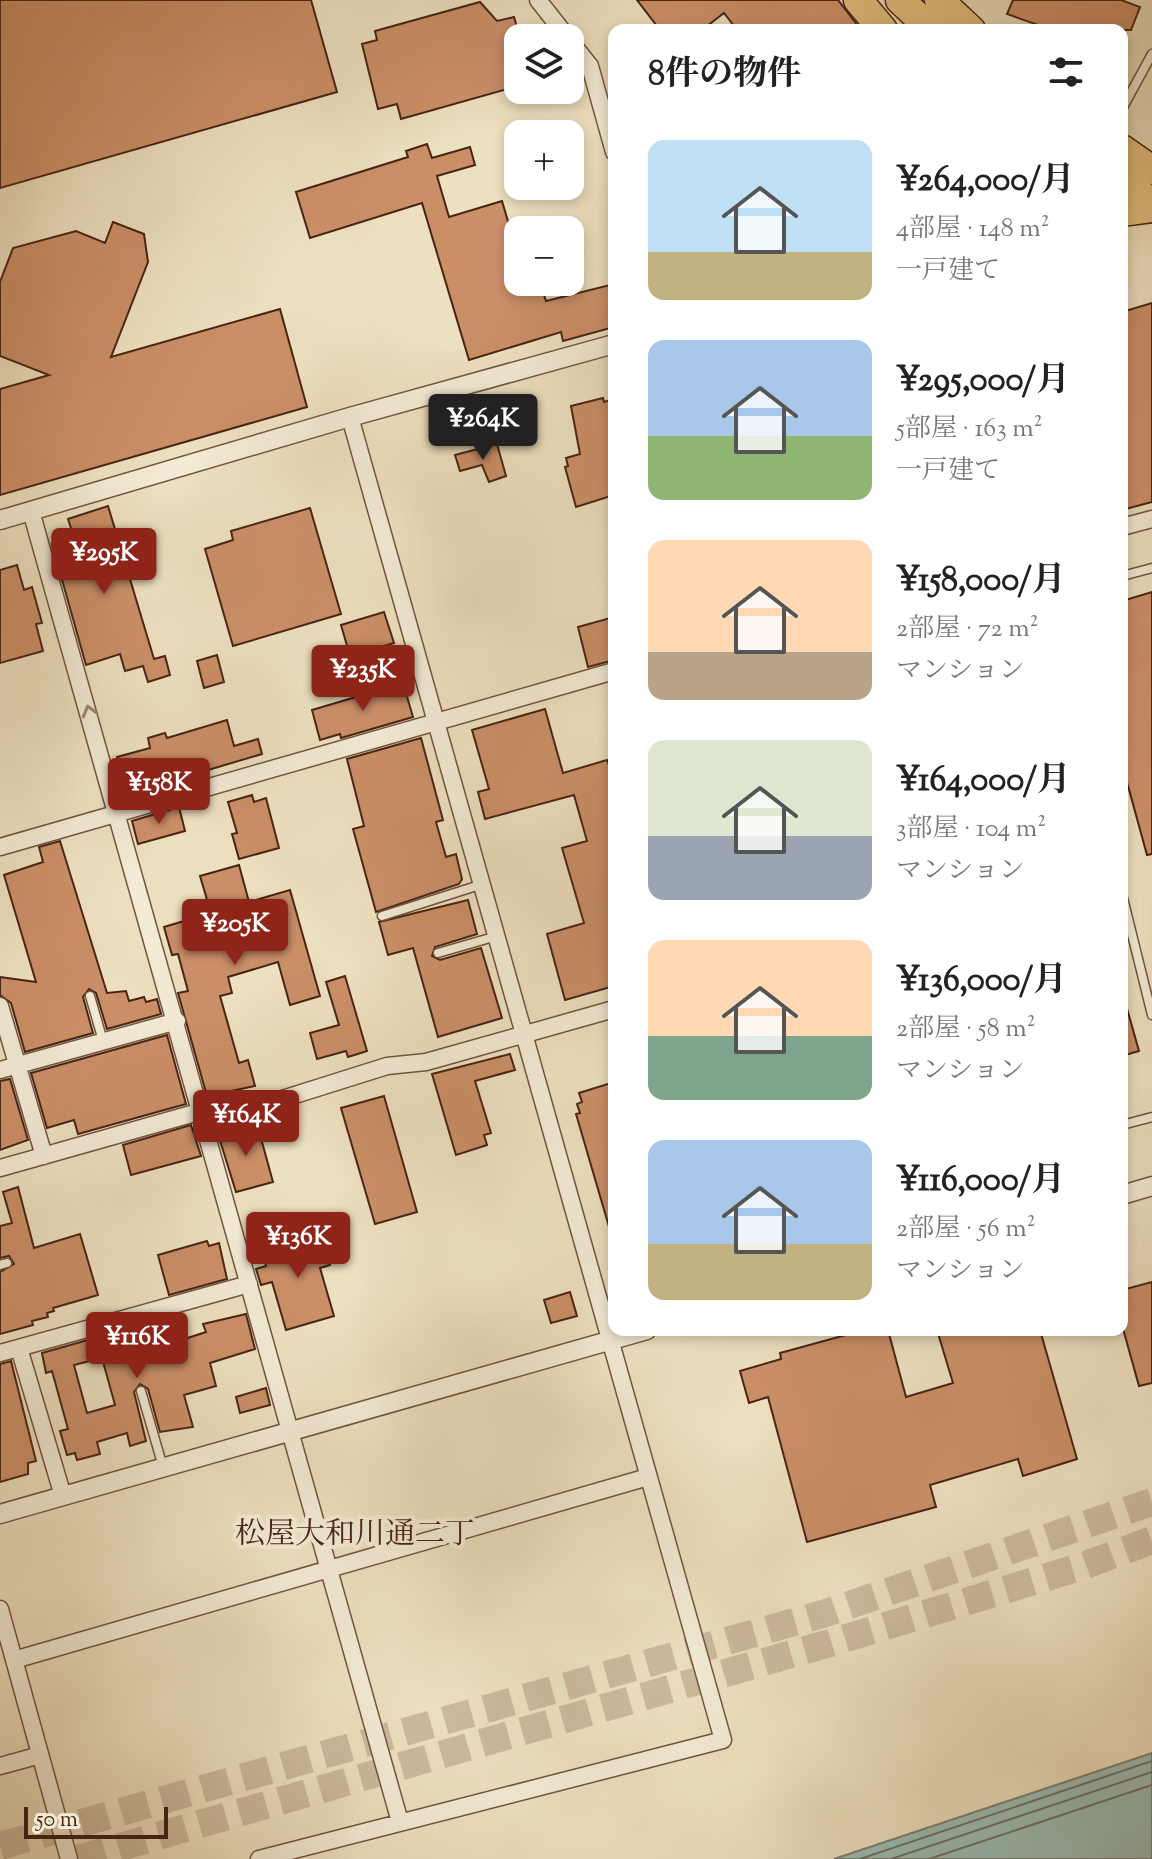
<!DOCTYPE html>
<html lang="ja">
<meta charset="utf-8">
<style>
:root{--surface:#fff;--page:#f6f6f6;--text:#222;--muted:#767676;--accent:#8f2418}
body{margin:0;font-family:"Sorts Mill Goudy","Noto Serif JP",serif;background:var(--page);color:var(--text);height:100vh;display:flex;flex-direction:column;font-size:30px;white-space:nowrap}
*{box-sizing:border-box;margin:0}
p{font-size:26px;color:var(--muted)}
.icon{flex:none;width:44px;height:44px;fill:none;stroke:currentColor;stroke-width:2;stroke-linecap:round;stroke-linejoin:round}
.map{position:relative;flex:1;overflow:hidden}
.panel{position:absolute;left:608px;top:24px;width:520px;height:1312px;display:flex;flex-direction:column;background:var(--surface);border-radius:16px;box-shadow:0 4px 12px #0003}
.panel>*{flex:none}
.tools{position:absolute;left:504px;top:24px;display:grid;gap:16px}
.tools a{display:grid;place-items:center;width:80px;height:80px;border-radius:16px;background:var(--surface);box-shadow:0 4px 12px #0003;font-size:40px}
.scale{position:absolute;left:24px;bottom:20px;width:144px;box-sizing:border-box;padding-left:8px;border:4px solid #482414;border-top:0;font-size:22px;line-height:28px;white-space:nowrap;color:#482414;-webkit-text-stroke:6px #f3ebd5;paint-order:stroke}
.price{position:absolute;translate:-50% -68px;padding:0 18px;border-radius:8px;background:var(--accent);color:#fff;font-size:26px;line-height:52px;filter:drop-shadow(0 2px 4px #0008)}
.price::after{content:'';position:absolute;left:50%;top:48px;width:24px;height:18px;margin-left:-12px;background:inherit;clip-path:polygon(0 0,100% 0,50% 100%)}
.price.current{background:#222;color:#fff}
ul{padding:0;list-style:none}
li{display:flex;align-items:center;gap:24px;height:200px;padding:0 40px}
li span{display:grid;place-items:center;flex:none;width:224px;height:160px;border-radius:16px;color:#555}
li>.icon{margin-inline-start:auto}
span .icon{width:96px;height:96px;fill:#fffc;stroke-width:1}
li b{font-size:34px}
h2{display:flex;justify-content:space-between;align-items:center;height:96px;padding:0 40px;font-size:34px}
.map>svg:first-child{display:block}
.water{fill:#9abdb6;stroke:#798075;stroke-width:2}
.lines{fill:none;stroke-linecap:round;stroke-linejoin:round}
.shore{stroke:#717065;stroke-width:2}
.building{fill:#cb8f68;stroke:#482414;stroke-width:2;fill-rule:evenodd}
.motorway-tunnel{stroke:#ccba9d;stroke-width:28;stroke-dasharray:28 14;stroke-linecap:butt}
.service-casing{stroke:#71533f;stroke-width:11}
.minor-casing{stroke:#71533f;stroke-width:19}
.tertiary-casing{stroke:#71533f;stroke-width:21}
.motorway-casing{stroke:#482414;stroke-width:31}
.service{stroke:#f3ebd5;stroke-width:8}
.minor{stroke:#f3ebd5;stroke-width:16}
.tertiary{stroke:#f3ebd5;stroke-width:18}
.motorway{stroke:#e6c080;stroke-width:28}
.oneway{stroke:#9e8874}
.labels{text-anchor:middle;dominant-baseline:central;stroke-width:8;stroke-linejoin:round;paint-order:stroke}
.neighbourhood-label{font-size:30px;fill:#482414;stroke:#f3ebd5}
</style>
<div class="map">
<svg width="1152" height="1859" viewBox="0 0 1152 1859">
<rect width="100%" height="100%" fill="#ede0bf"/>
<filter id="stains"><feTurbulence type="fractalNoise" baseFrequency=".0025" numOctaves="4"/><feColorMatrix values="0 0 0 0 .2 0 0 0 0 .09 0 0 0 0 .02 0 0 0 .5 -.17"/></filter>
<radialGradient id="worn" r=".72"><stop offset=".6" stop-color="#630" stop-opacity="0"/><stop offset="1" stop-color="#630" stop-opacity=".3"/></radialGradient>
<path class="water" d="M 1152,1753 L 1152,1859 L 834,1859 Z"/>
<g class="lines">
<path class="shore" d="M 860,1859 L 1152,1761
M 891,1859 L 1152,1772
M 929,1859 L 1152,1785"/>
</g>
<path class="building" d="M 0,0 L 311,0 L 337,92 L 0,188 Z
M 637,0 L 838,0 L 861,30 L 737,30 L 724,13 L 702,30 L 660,30 Z
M 1013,0 L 1121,0 L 1140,7 L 1131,30 L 1052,30 L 1007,14 Z
M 480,2 L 497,21 L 514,17 L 518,31 L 518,86 L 401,119 L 397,104 L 378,109 L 362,44 L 377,40 L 375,31 Z
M 427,144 L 432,158 L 470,147 L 475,165 L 437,176 L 449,217 L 502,201 L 518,255 L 518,282 L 540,282 L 546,301 L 614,284 L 614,327 L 563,341 L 561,332 L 469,360 L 422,203 L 310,238 L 296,192 L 408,157 L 406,151 Z
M 113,222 L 144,234 L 148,262 L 111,357 L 280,309 L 307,407 L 0,495 L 0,389 L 49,375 L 0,356 L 0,282 L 13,248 L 76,231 L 105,243 Z
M 1152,303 L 1152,502 L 1122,510 L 1122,312 Z
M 603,398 L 604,402 L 614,399 L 614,495 L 576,507 L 565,467 L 568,466 L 566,458 L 580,454 L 571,406 Z
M 497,444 L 506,476 L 489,482 L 482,465 L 460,471 L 455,455 Z
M 108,506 L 154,659 L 165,656 L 170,675 L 148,682 L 143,666 L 125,671 L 120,654 L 86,665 L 52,544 L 74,537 L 68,519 Z
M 310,508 L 341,614 L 233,646 L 205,549 L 233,540 L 231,531 Z
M 17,565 L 24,590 L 32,587 L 42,623 L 36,624 L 43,651 L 0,663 L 0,570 Z
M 1152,592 L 1152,854 L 1147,855 L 1125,775 L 1122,776 L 1122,601 Z
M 384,612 L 394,643 L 350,656 L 341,625 Z
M 614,617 L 614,660 L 588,667 L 578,627 Z
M 217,655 L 224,682 L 204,688 L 197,661 Z
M 403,683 L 413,717 L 341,738 L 340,734 L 320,740 L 312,710 Z
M 545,709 L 563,773 L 607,760 L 614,778 L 614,986 L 565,1000 L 547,934 L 584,923 L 562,848 L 587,841 L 574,795 L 485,819 L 478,792 L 489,789 L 472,730 Z
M 227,720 L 234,746 L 258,739 L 262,754 L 171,781 L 173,786 L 129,799 L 117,757 L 150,748 L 148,738 L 165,733 L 167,738 Z
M 421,738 L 443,820 L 436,822 L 446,857 L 456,854 L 462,879 L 459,884 L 376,912 L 353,829 L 364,826 L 347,759 Z
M 252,795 L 254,802 L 266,798 L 279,848 L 239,859 L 232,834 L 237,833 L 228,802 Z
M 179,807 L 185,831 L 138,844 L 132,821 Z
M 60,841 L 107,993 L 126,991 L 129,1001 L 144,997 L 146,1002 L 157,999 L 161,1014 L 107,1029 L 96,993 L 89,989 L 83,997 L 93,1033 L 25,1052 L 11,1003 L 0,995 L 0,977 L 36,982 L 4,875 L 43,862 L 39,847 Z
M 239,865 L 249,902 L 290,890 L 320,996 L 290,1005 L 278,962 L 228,977 L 232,993 L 220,996 L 239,1063 L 248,1060 L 255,1086 L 207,1096 L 178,993 L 188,991 L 178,954 L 172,955 L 164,927 L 211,913 L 200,876 Z
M 468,900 L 477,934 L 435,947 L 432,956 L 440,960 L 481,948 L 502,1018 L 438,1037 L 413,948 L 388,955 L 379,922 Z
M 345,976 L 367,1051 L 348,1057 L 346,1051 L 317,1059 L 310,1033 L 339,1025 L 326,982 Z
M 1126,1005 L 1139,1051 L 1122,1056 L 1122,1006 Z
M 167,1035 L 186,1104 L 78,1134 L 74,1120 L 47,1128 L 31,1073 Z
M 510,1054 L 515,1070 L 475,1081 L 491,1133 L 484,1135 L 487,1145 L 456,1155 L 432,1074 Z
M 10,1079 L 28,1140 L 0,1150 L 0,1081 Z
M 614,1082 L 614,1229 L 610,1230 L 576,1114 L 580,1113 L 577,1104 L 582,1102 L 579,1093 Z
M 384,1096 L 417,1212 L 375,1224 L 341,1108 Z
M 191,1125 L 201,1156 L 131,1175 L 123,1145 Z
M 250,1125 L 252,1132 L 259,1131 L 273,1182 L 236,1192 L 218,1134 Z
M 18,1187 L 34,1248 L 80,1234 L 98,1295 L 53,1308 L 54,1311 L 47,1313 L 48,1317 L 32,1321 L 33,1325 L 0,1334 L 0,1272 L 14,1264 L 9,1256 L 0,1258 L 0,1226 L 12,1223 L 3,1192 Z
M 321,1233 L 330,1265 L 320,1268 L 334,1316 L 286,1330 L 272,1282 L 261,1285 L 256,1269 L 266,1266 L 261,1250 Z
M 207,1241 L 209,1246 L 219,1243 L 227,1279 L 169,1295 L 158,1255 Z
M 1152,1282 L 1152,1383 L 1139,1386 L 1122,1325 L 1122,1290 Z
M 570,1292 L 577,1316 L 551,1323 L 544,1300 Z
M 246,1314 L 255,1349 L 210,1363 L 216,1386 L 184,1395 L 193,1427 L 160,1432 L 148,1389 L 140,1384 L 134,1392 L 146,1441 L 130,1446 L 127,1433 L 97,1442 L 100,1454 L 77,1460 L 75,1453 L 67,1455 L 60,1431 L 68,1429 L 52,1371 L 46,1373 L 42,1353 L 116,1332 L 118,1340 L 165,1328 L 169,1344 L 206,1332 L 203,1324 ZM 102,1358 L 115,1405 L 87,1413 L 74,1365 Z
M 864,1330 L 888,1330 L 906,1397 L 953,1383 L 937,1330 L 1040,1330 L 1077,1459 L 1023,1476 L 1018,1459 L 930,1485 L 936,1507 L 807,1542 L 768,1397 L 749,1403 L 740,1371 L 781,1359 L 780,1353 Z
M 11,1361 L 36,1461 L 28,1463 L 28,1474 L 0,1482 L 0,1364 Z
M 266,1388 L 270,1405 L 240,1413 L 236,1397 Z"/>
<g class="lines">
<path class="motorway-tunnel" d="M 0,1846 L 826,1613 L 1152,1502
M 78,1859 L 830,1643 L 1083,1566 L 1152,1540"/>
<g class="service-casing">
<path id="service" d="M 1122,109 L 1152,54
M 1122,576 L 1152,568
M 1122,894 L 1152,1015
M 382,916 L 483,884
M 438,953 L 497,936
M 90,996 L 103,1041
M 1122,1125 L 1152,1117
M 0,1265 L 7,1263
M 141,1391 L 163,1467"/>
</g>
<g class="minor-casing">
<path id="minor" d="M 538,0 L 568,38
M 570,41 L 590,66 L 614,152
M 31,511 L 400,1822
M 1122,527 L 1152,519
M 0,847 L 614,671
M 0,1006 L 44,1156
M 0,1070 L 177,1021
M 206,1123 L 387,1066 L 426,1062 L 614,1009
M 0,1168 L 202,1111
M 19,1348 L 63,1496
M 0,1353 L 249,1284
M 0,1609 L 69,1859
M 14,1660 L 648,1477
M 0,1766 L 40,1755
M 259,1859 L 723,1740 L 350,417"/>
</g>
<g class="tertiary-casing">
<path id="tertiary" d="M 0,520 L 350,417 L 614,344
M 1122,1195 L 1152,1186
M 0,1514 L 647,1330"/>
</g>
<g class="motorway-casing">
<path id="motorway" d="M 858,0 L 883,30
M 900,0 L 932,30
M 939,0 L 971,30
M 1122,149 L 1152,170
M 1122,182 L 1152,202
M 1122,212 L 1152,208"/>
</g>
<use href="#service" class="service"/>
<use href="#minor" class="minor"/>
<use href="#tertiary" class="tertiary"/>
<use href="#motorway" class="motorway"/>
</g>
<defs><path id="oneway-chevron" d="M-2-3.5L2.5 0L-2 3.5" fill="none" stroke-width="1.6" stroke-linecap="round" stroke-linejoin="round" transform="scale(2)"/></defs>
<use class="oneway" href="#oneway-chevron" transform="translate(89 711) rotate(-106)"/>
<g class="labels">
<g class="neighbourhood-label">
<text x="355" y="1535">松屋大和川通二丁</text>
</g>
</g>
<rect width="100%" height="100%" filter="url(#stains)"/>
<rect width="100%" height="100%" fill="url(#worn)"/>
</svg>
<div class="tools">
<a><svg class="icon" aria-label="layers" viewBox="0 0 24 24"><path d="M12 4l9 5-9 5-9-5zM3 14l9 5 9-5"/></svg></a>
<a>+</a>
<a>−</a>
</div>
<div class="scale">50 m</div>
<b class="price current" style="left:483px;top:462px">¥264K</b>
<b class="price" style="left:104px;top:596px">¥295K</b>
<b class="price" style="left:363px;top:713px">¥235K</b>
<b class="price" style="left:159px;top:826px">¥158K</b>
<b class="price" style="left:235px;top:967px">¥205K</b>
<b class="price" style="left:246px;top:1158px">¥164K</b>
<b class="price" style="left:298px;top:1280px">¥136K</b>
<b class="price" style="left:137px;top:1380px">¥116K</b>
<section class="panel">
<h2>8件の物件<svg class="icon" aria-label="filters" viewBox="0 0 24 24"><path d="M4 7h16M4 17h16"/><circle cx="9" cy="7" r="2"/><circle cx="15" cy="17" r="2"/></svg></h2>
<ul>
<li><span style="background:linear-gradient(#bfe0f5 70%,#c2b280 0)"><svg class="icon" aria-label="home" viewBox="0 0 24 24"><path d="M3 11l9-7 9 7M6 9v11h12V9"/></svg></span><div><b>¥264,000/月</b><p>4部屋 · 148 m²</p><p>一戸建て</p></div></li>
<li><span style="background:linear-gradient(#a9c7e8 60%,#8fb573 0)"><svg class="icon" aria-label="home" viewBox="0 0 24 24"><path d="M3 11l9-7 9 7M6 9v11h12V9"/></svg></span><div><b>¥295,000/月</b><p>5部屋 · 163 m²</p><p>一戸建て</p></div></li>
<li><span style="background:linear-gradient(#ffd9b3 70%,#b9a48a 0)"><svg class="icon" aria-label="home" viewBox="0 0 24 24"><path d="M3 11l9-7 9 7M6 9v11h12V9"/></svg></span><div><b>¥158,000/月</b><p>2部屋 · 72 m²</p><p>マンション</p></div></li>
<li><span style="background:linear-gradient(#dfe7d0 60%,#9aa5b1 0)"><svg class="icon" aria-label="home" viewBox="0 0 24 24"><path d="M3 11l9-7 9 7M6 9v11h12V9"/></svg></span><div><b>¥164,000/月</b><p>3部屋 · 104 m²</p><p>マンション</p></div></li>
<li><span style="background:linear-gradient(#ffd9b3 60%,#7fa58c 0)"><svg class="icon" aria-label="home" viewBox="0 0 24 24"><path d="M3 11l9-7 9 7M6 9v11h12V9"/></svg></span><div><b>¥136,000/月</b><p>2部屋 · 58 m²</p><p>マンション</p></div></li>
<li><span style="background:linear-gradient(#a9c7e8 65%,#c2b280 0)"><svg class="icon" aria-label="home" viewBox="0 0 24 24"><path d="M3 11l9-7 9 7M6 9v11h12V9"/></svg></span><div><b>¥116,000/月</b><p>2部屋 · 56 m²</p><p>マンション</p></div></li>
</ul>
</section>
</div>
